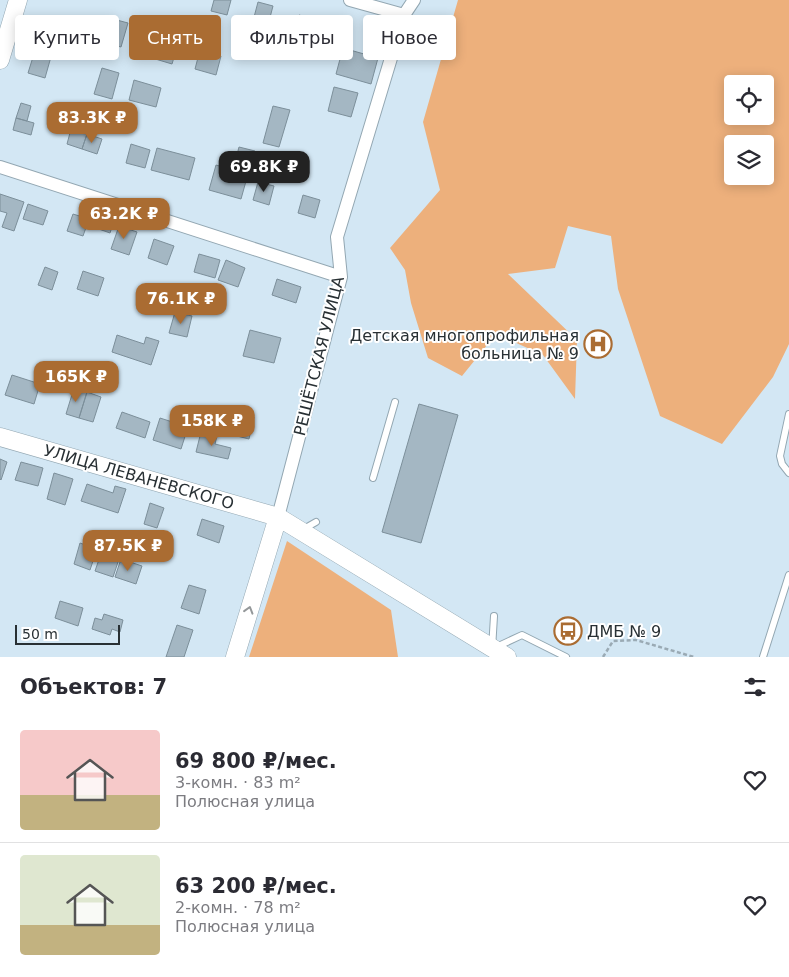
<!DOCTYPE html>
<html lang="ru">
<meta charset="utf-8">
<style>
:root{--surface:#fff;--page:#f7f7f7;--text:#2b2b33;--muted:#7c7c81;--line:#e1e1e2;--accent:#aa6c32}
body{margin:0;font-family:"DejaVu Sans",sans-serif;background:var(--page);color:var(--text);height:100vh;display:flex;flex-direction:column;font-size:19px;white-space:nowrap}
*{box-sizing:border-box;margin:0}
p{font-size:16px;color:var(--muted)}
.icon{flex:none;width:28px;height:28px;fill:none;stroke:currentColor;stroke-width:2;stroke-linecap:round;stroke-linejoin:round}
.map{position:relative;height:657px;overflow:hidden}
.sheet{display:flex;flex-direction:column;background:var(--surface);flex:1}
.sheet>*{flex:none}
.top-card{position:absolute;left:15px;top:15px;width:500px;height:45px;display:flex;gap:10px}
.tools{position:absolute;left:724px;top:75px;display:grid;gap:10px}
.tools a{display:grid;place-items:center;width:50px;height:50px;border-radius:5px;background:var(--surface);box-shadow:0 2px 12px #0003;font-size:25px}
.scale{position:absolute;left:15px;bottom:12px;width:105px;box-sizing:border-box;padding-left:5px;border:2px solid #283034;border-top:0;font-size:14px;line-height:18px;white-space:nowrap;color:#283034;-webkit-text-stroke:4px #fff;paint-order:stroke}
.price{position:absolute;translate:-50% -42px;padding:0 11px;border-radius:10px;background:var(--accent);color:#fff;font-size:16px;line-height:32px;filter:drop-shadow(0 1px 2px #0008)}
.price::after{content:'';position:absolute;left:50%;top:30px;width:15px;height:11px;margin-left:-8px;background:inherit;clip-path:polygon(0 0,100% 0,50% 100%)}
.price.on{background:#222;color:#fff}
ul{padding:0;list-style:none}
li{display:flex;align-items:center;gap:15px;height:125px;padding:0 20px}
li+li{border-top:1px solid var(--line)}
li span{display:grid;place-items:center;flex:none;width:140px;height:100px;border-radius:5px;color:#555}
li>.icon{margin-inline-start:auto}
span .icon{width:60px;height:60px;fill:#fffc;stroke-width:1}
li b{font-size:21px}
h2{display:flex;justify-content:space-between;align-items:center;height:60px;padding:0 20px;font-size:21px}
.chip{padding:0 18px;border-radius:5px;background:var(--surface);box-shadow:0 2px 12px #0003;font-size:18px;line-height:45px}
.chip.on{background:var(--accent);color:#fff}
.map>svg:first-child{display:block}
.green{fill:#edb07c;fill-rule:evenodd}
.building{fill:#a4b7c3;stroke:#7c8f9a}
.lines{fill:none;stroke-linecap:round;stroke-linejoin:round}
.lane-casing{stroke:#93a7b2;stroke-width:8}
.street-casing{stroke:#93a7b2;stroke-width:14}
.secondary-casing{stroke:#93a7b2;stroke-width:19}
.path{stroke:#9aaab4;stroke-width:2.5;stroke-dasharray:4 2.5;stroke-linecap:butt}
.lane{stroke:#fff;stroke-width:6}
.street{stroke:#fff;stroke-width:12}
.secondary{stroke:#fff;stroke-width:18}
.oneway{stroke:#94989a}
.labels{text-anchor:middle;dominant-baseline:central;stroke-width:4;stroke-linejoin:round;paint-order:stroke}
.poi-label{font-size:16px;fill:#283034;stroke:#fff;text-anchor:end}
.street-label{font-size:16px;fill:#283034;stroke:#fff}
</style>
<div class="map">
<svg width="789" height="657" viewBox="0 0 789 657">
<rect width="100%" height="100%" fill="#d3e7f4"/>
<path class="green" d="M 458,0 L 789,0 L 789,344 L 773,377 L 722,444 L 660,416 L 618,289 L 611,236 L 568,226 L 555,268 L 508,274 L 577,340 L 575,399 L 543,355 L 496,334 L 462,376 L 428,358 L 411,303 L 405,270 L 390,248 L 440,190 L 423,122 ZM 732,84 L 765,84 L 765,116 L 732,116 ZM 732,144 L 765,144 L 765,176 L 732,176 Z
M 287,541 L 391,610 L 398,657 L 249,657 Z"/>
<path class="building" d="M 214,0 L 231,0 L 227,15 L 211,11 Z
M 258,2 L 273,6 L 268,25 L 253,21 Z
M 299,15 L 320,21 L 315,38 L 294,32 Z
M 113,19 L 128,23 L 121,47 L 107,43 Z
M 31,35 L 44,38 L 45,36 L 56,39 L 45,78 L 28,73 L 33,57 L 26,54 Z
M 158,35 L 179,41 L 172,64 L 152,58 Z
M 343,48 L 378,58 L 371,84 L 336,74 Z
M 200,50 L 221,56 L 216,75 L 195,69 Z
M 102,68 L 119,73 L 112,99 L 94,94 Z
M 134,80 L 161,88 L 156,107 L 129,100 Z
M 334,87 L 358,93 L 351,117 L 328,111 Z
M 21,103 L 31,106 L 27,121 L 16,118 Z
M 273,106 L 290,110 L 279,147 L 263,143 Z
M 16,118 L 34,123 L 31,135 L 13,130 Z
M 71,129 L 87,134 L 82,149 L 67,144 Z
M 87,134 L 102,139 L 97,154 L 82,149 Z
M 131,144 L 150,150 L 145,168 L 126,163 Z
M 239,147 L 255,151 L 248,174 L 233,170 Z
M 157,148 L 195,158 L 189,180 L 151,170 Z
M 216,165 L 248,174 L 241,199 L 209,190 Z
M 258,182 L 274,186 L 269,205 L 253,200 Z
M 0,194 L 24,202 L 14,231 L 2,227 L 7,213 L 0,211 Z
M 303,195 L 320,200 L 315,218 L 298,213 Z
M 28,204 L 48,211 L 43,225 L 23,219 Z
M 102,213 L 115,218 L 110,233 L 96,228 Z
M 73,214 L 89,219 L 83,236 L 67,231 Z
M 119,226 L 137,232 L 129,255 L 111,249 Z
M 154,239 L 174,246 L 167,265 L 148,258 Z
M 199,254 L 220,260 L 215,278 L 194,272 Z
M 226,260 L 245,268 L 238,287 L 218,280 Z
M 45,267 L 58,272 L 52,290 L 38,285 Z
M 83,271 L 104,278 L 98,296 L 77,289 Z
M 277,279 L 301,287 L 296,303 L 272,295 Z
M 175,312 L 192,316 L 187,337 L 169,333 Z
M 250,330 L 281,338 L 274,363 L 243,356 Z
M 117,335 L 144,344 L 146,337 L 159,341 L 151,365 L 112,352 Z
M 12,375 L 40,384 L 34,404 L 5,395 Z
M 74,388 L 87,392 L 79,418 L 66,414 Z
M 87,392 L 101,397 L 93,422 L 79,418 Z
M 419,404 L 458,415 L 421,543 L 382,532 Z
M 230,411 L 254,417 L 249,439 L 225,433 Z
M 122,412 L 150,422 L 145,438 L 116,428 Z
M 160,418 L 188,427 L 181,449 L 153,440 Z
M 201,432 L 217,436 L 215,444 L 231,448 L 228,459 L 196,452 Z
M 0,459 L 7,462 L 1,480 L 0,479 Z
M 21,462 L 43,468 L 38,486 L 15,480 Z
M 54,473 L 73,479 L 65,505 L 47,499 Z
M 87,484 L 113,493 L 115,486 L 126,489 L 118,513 L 81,501 Z
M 150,503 L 164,508 L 157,528 L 144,524 Z
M 202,519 L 224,526 L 219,543 L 197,535 Z
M 80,543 L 97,549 L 90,570 L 74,564 Z
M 104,545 L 122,550 L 113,577 L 95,571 Z
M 121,559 L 142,566 L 136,584 L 115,577 Z
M 189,585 L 206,590 L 199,614 L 181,608 Z
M 60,601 L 83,608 L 78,626 L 55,618 Z
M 104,614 L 123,620 L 120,632 L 112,629 L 110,635 L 92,629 L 95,618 L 102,620 Z
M 177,625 L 193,630 L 184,657 L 166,657 Z"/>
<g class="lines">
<g class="lane-casing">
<path id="lane" d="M 789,414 L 780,456 L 782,464 L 789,473
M 373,478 L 395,402
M 302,530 L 316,522
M 494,616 L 492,649 L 522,635 L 566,657
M 763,657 L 789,575"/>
</g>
<g class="street-casing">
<path id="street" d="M 350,0 L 404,15
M 0,167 L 341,277
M 278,517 L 341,277 L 337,237 L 404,15 L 414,0"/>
</g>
<g class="secondary-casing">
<path id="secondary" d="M 0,60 L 18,0
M 0,437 L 278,517 L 507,657
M 235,657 L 278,517"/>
</g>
<path class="path" d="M 603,657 L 613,641 L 636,640 L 694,657"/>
<use href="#lane" class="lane"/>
<use href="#street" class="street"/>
<use href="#secondary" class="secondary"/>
</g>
<defs><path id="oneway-chevron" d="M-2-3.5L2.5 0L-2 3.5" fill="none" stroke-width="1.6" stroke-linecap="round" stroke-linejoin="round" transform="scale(1.25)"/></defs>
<use class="oneway" href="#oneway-chevron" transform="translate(249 610) rotate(-73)"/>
<defs>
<g id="hospital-ring" transform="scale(1.4375)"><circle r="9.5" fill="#fff" stroke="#aa6c32" stroke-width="1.5"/><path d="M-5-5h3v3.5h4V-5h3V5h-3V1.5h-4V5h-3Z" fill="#aa6c32"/></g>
<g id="bus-ring" transform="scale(1.4375)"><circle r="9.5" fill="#fff" stroke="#aa6c32" stroke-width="1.5"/><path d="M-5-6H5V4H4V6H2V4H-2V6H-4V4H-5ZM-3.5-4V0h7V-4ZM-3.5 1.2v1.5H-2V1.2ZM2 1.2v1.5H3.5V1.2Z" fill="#aa6c32"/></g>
</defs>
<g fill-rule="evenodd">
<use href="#hospital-ring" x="598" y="344"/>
<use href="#bus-ring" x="568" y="631"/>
</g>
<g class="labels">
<g class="poi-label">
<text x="579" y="335">Детская многопрофильная<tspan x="579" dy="18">больница № 9</tspan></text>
<text x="587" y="631" text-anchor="start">ДМБ № 9</text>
</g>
<g class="street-label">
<text transform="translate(319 356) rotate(-76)">РЕШЁТСКАЯ УЛИЦА</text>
<text transform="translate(139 477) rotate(16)">УЛИЦА ЛЕВАНЕВСКОГО</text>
</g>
</g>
</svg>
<div class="tools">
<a><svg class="icon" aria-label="locate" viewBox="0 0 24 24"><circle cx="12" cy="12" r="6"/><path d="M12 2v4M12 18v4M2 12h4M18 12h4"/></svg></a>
<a><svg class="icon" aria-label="layers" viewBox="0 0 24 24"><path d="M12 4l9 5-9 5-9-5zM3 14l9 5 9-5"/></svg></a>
</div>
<div class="scale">50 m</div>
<b class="price" style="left:92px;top:144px">83.3K ₽</b>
<b class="price on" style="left:264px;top:193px">69.8K ₽</b>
<b class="price" style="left:124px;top:240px">63.2K ₽</b>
<b class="price" style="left:181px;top:325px">76.1K ₽</b>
<b class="price" style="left:76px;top:403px">165K ₽</b>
<b class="price" style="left:212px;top:447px">158K ₽</b>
<b class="price" style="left:128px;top:572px">87.5K ₽</b>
<div class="top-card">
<a class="chip">Купить</a>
<a class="chip on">Снять</a>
<a class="chip">Фильтры</a>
<a class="chip">Новое</a>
</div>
</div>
<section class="sheet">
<h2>Объектов: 7<svg class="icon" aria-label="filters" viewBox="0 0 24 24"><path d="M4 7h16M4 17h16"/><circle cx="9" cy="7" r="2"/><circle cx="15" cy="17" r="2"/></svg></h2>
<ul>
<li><span style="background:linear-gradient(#f6c9c9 65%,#c2b280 0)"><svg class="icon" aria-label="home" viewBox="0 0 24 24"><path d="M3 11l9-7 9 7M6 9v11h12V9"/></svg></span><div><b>69 800 ₽/мес.</b><p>3-комн. · 83 m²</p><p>Полюсная улица</p></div><svg class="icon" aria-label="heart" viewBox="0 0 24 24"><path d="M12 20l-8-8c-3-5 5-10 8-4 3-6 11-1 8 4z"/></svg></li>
<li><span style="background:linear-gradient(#dfe7d0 70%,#c2b280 0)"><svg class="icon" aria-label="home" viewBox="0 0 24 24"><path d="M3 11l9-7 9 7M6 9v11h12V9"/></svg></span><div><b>63 200 ₽/мес.</b><p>2-комн. · 78 m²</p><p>Полюсная улица</p></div><svg class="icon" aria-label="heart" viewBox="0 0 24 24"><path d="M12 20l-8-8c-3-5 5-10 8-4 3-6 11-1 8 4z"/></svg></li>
</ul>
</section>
